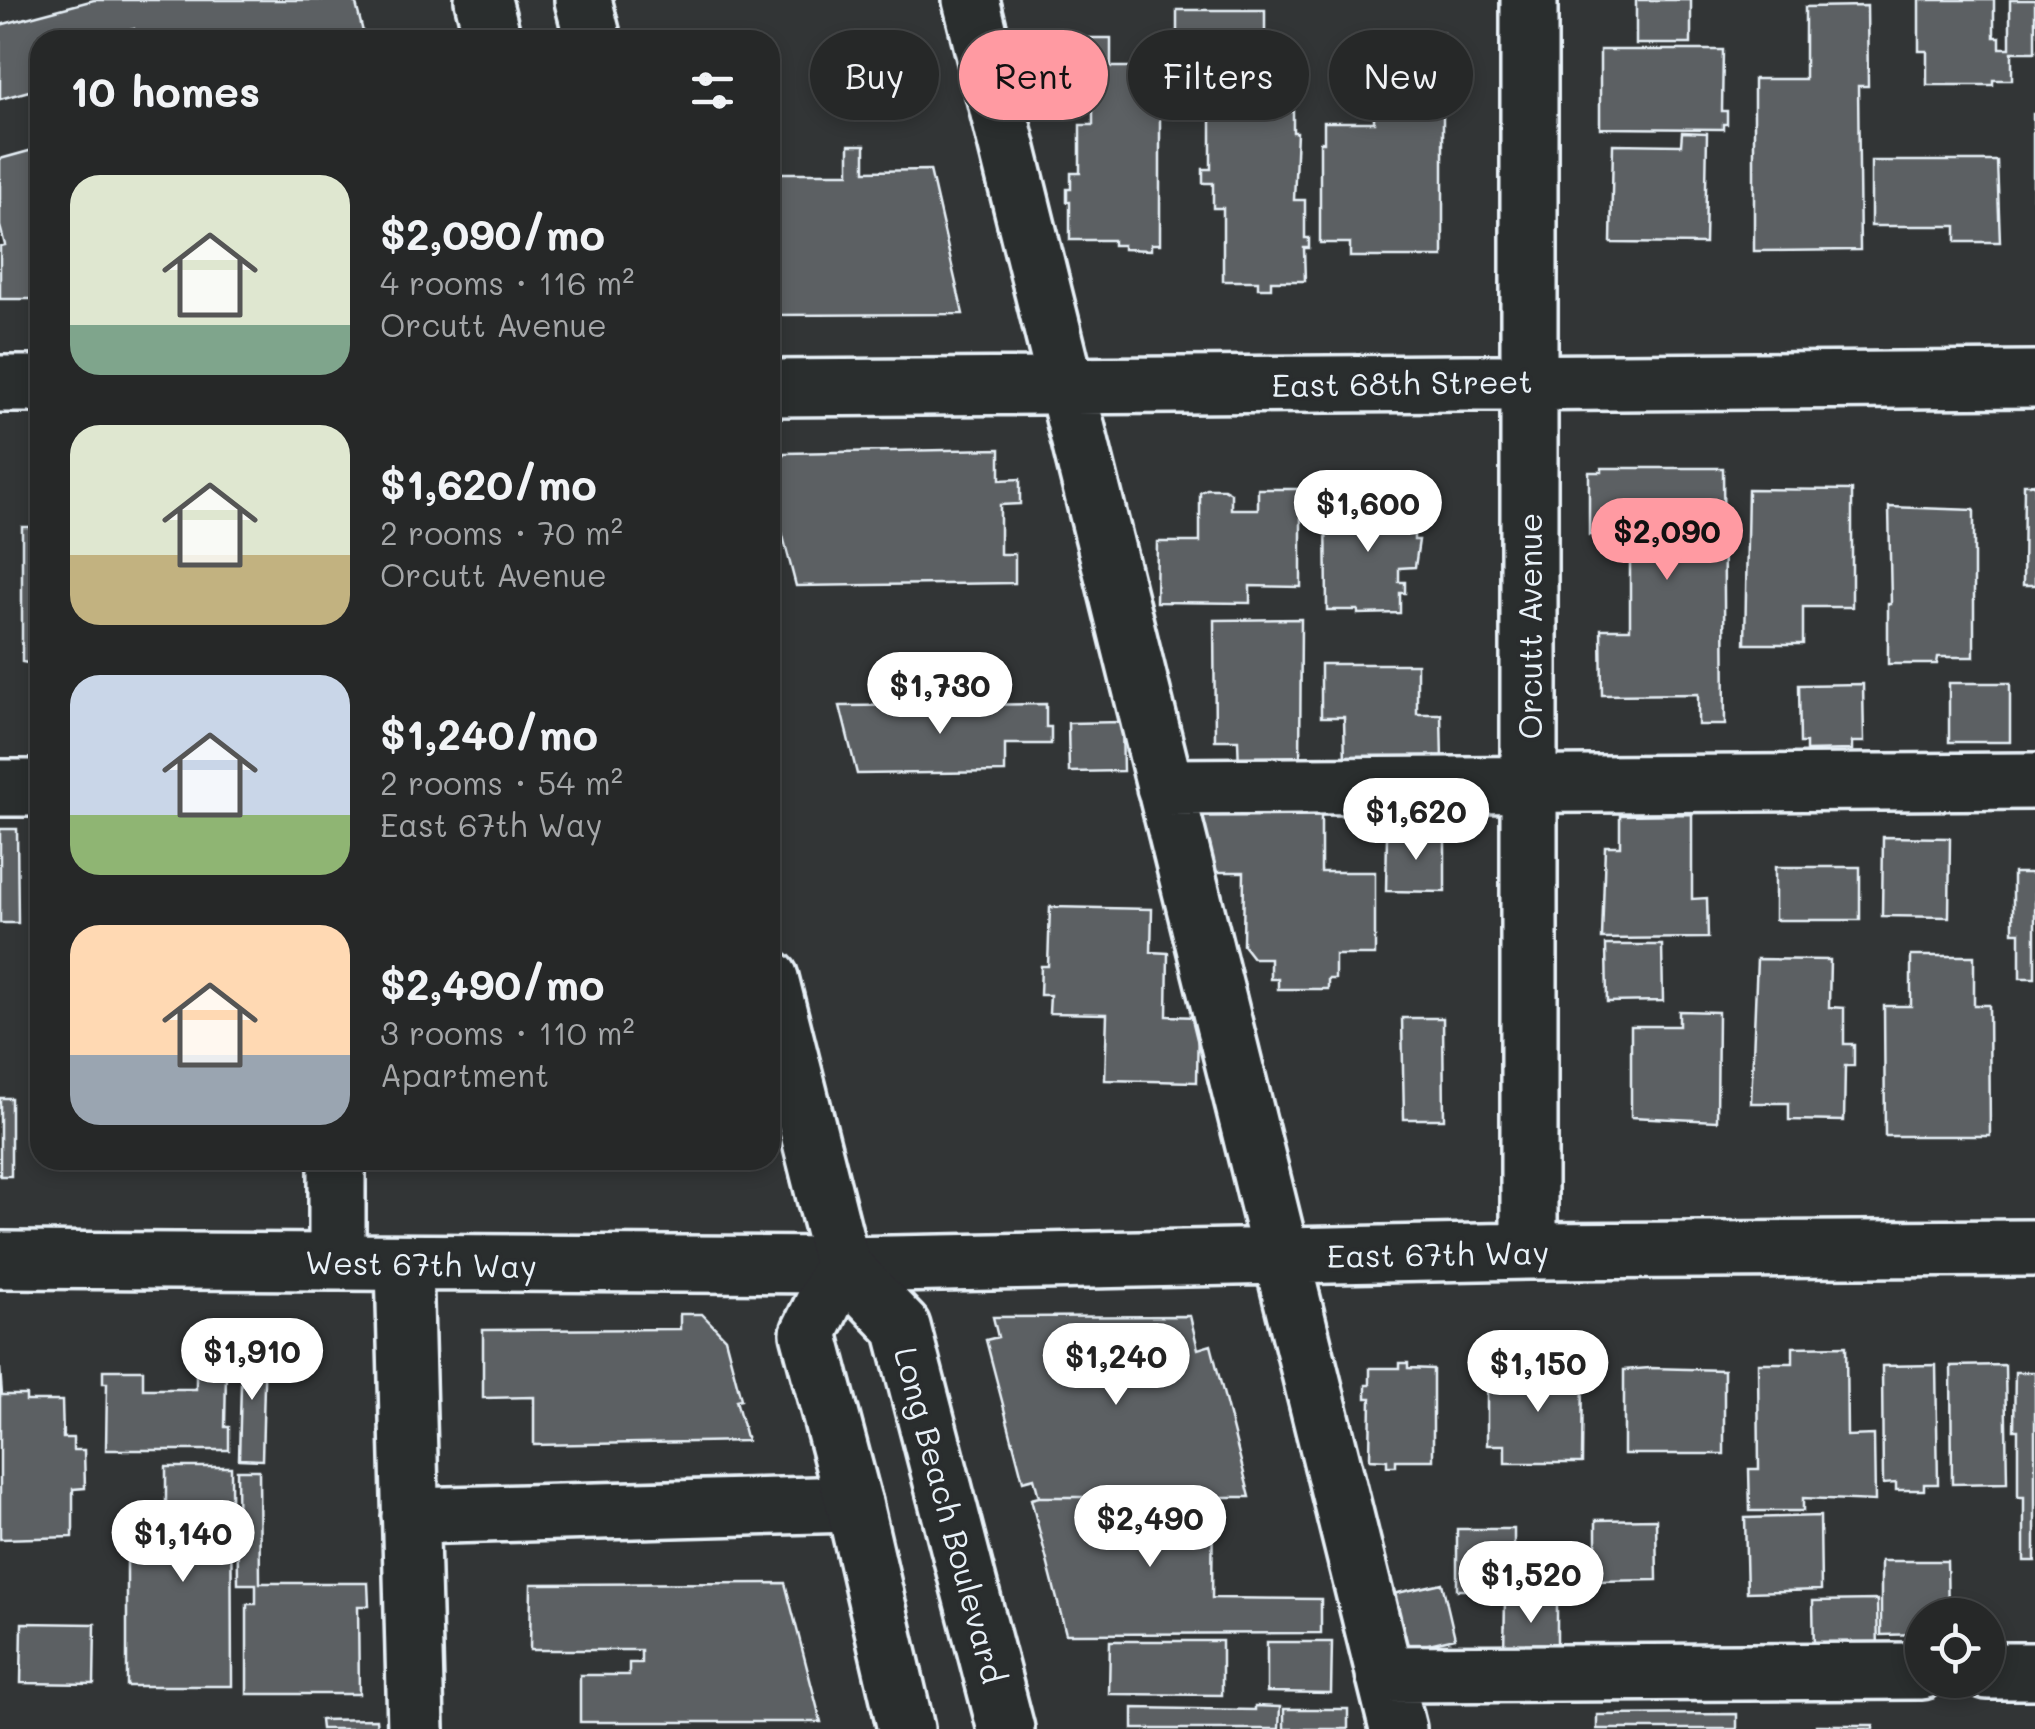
<!DOCTYPE html>
<meta charset="utf-8">
<style>
:root{--surface:#262828;--page:#2e3030;--text:#f1f3f6;--muted:#a4a6a8;--line:#424445;--accent:#ff9aa2}
body{margin:0;font-family:Mali,sans-serif;background:var(--page);color:var(--text);height:100vh;display:flex;flex-direction:column;font-size:38px;white-space:nowrap}
*{box-sizing:border-box;margin:0}
p{font-size:32px;color:var(--muted)}
.icon{flex:none;width:55px;height:55px;fill:none;stroke:currentColor;stroke-width:2;stroke-linecap:round;stroke-linejoin:round}
.map{position:relative;flex:1;overflow:hidden}
.sheet{position:absolute;left:30px;top:30px;width:750px;height:1140px;display:flex;flex-direction:column;background:var(--surface);border-radius:30px;box-shadow:0 5px 15px #0003,0 0 0 2px var(--line)}
.sheet>*{flex:none}
.guide{position:absolute;left:810px;top:30px;width:950px;height:90px;display:flex;gap:20px}
.tools{position:absolute;left:1905px;top:1598px;display:grid;gap:20px}
.tools a{display:grid;place-items:center;width:100px;height:100px;border-radius:50%;background:var(--surface);box-shadow:0 5px 15px #0003,0 0 0 2px var(--line);font-size:50px}
.price{position:absolute;translate:-50% -85px;padding:0 22px;border-radius:35px;background:#fff;color:#222;font-size:32px;line-height:65px;filter:drop-shadow(0 2px 5px #0008)}
.price::after{content:'';position:absolute;left:50%;top:60px;width:30px;height:22px;margin-left:-15px;background:inherit;clip-path:polygon(0 0,100% 0,50% 100%)}
.price.on{background:var(--accent);color:#111}
ul{padding:0;list-style:none}
li{display:flex;align-items:center;gap:30px;height:250px;padding:0 40px}
li span{display:grid;place-items:center;flex:none;width:280px;height:200px;border-radius:30px;color:#555}
li>.icon{margin-inline-start:auto}
span .icon{width:120px;height:120px;fill:#fffc;stroke-width:1}
li b{font-size:42px}
h2{display:flex;justify-content:space-between;align-items:center;height:120px;padding:0 40px;font-size:42px}
.pill{padding:0 35px;border-radius:45px;background:var(--surface);box-shadow:0 5px 15px #0003,0 0 0 2px var(--line);font-size:35px;line-height:90px}
.pill.on{background:var(--accent);color:#111}
.map>svg:first-child{display:block}
.building{fill:#5c6063;stroke:#e8f1f8;stroke-width:2.5}
.lines{fill:none;stroke-linecap:round;stroke-linejoin:round}
.minor-casing{stroke:#e8f1f8;stroke-width:62}
.major-casing{stroke:#e8f1f8;stroke-width:62}
.minor{stroke:#2a2d2e;stroke-width:55}
.major{stroke:#2a2d2e;stroke-width:55}
.labels{text-anchor:middle;dominant-baseline:central;stroke-width:8;stroke-linejoin:round;paint-order:stroke}
.street-label{font-size:32px;fill:#e8f1f8;stroke:#2a2d2e}
</style>
<div class="map">
<svg width="2035" height="1729" viewBox="0 0 2035 1729">
<rect width="100%" height="100%" fill="#323536"/>
<filter id="ink" filterUnits="userSpaceOnUse"><feTurbulence type="fractalNoise" baseFrequency=".01" numOctaves="2"/><feDisplacementMap in="SourceGraphic" scale="20" xChannelSelector="R" yChannelSelector="G"/><feConvolveMatrix kernelMatrix="1 2 1 2 8 2 1 2 1" color-interpolation-filters="sRGB"/></filter>
<g filter="url(#ink)">
<path class="building" d="M 94,0 L 355,0 L 365,40 L 156,40 L 155,35 L 143,39 L 142,35 L 135,37 L 134,29 L 122,32 L 124,40 L 40,40 L 40,88 L 0,99 L 0,25 Z
M 1636,0 L 1691,0 L 1691,44 L 1636,44 Z
M 1919,0 L 1994,0 L 1994,37 L 2000,37 L 2000,48 L 2010,48 L 2010,0 L 2035,0 L 2035,52 L 2012,52 L 2012,80 L 1993,80 L 1993,85 L 1927,85 L 1927,51 L 1919,51 Z
M 1867,6 L 1868,86 L 1858,86 L 1860,250 L 1754,251 L 1754,79 L 1805,79 L 1805,7 Z
M 1177,10 L 1265,10 L 1265,47 L 1289,47 L 1293,93 L 1297,93 L 1297,103 L 1293,103 L 1293,132 L 1297,132 L 1294,200 L 1305,200 L 1305,238 L 1309,238 L 1309,248 L 1304,248 L 1305,281 L 1271,281 L 1271,288 L 1258,288 L 1258,281 L 1223,281 L 1223,208 L 1213,208 L 1213,183 L 1203,183 L 1203,169 L 1211,169 L 1211,108 L 1203,108 L 1203,93 L 1211,93 L 1211,74 L 1177,74 Z
M 1380,33 L 1443,33 L 1443,257 L 1350,257 L 1350,243 L 1320,243 L 1320,142 L 1324,142 L 1324,122 L 1374,122 L 1374,71 L 1380,71 Z
M 1051,38 L 1111,38 L 1111,67 L 1160,67 L 1160,244 L 1151,244 L 1151,250 L 1123,249 L 1123,245 L 1113,245 L 1113,240 L 1070,240 L 1070,202 L 1067,202 L 1067,189 L 1071,189 L 1071,173 L 1080,173 L 1080,125 L 1093,125 L 1093,93 L 1051,93 Z
M 1600,50 L 1723,50 L 1722,111 L 1727,111 L 1727,124 L 1723,124 L 1723,129 L 1600,128 Z
M 2033,114 L 2035,114 L 2033,199 Z
M 1682,132 L 1707,133 L 1705,244 L 1611,243 L 1613,144 L 1681,145 Z
M 849,145 L 865,145 L 865,171 L 930,170 L 963,314 L 770,315 L 770,173 L 849,173 Z
M 40,148 L 40,299 L 0,299 L 0,246 L 5,245 L 0,226 L 0,159 Z
M 1871,161 L 1997,161 L 2000,242 L 1956,242 L 1956,226 L 1871,226 Z
M 1000,449 L 1000,480 L 1020,479 L 1020,504 L 1000,505 L 1000,554 L 1015,554 L 1015,583 L 796,586 L 770,486 L 770,477 L 781,473 L 779,466 L 784,453 Z
M 1602,468 L 1723,468 L 1725,725 L 1698,725 L 1698,694 L 1602,695 L 1601,629 L 1630,629 L 1630,534 L 1589,535 L 1589,472 L 1602,472 Z
M 2024,484 L 2035,484 L 2035,585 L 2023,585 Z
M 1207,489 L 1224,489 L 1231,493 L 1231,509 L 1258,509 L 1258,489 L 1301,489 L 1301,587 L 1250,586 L 1250,603 L 1156,602 L 1157,542 L 1200,542 L 1200,493 Z
M 1748,489 L 1852,490 L 1852,607 L 1803,607 L 1803,644 L 1745,644 Z
M 1395,500 L 1395,511 L 1414,511 L 1414,540 L 1419,540 L 1415,567 L 1399,568 L 1399,582 L 1405,582 L 1405,593 L 1400,593 L 1400,613 L 1358,614 L 1358,610 L 1327,610 L 1326,501 Z
M 1889,507 L 1974,510 L 1974,657 L 1938,657 L 1937,664 L 1888,664 L 1888,604 L 1891,604 Z
M 22,527 L 40,527 L 40,665 L 22,662 Z
M 1301,619 L 1300,768 L 1239,768 L 1238,740 L 1215,740 L 1214,620 Z
M 1321,664 L 1417,664 L 1417,714 L 1441,714 L 1442,762 L 1345,763 L 1344,717 L 1321,717 Z
M 1949,683 L 2010,683 L 2010,742 L 1949,742 Z
M 1863,684 L 1864,742 L 1852,742 L 1852,750 L 1806,751 L 1806,743 L 1800,743 L 1799,685 Z
M 1046,704 L 1046,727 L 1051,727 L 1051,744 L 1005,744 L 1005,772 L 857,774 L 840,706 Z
M 1122,722 L 1123,771 L 1069,772 L 1068,723 Z
M 1202,809 L 1321,809 L 1321,872 L 1375,872 L 1375,955 L 1335,955 L 1335,979 L 1328,979 L 1328,989 L 1278,989 L 1278,979 L 1270,979 L 1270,958 L 1253,958 L 1243,945 L 1244,872 L 1201,872 Z
M 1692,814 L 1692,899 L 1707,898 L 1708,938 L 1602,939 L 1605,846 L 1620,846 L 1620,815 Z
M 34,821 L 40,821 L 40,907 L 35,907 Z
M 0,829 L 17,829 L 18,923 L 0,923 Z
M 1387,835 L 1445,835 L 1445,892 L 1386,891 Z
M 1883,837 L 1950,838 L 1949,917 L 1882,916 Z
M 1775,867 L 1860,867 L 1860,920 L 1775,920 Z
M 2013,873 L 2035,873 L 2035,978 L 2020,978 L 2020,932 L 2013,932 Z
M 1050,907 L 1152,909 L 1151,952 L 1168,953 L 1167,1016 L 1198,1017 L 1197,1082 L 1105,1080 L 1107,1014 L 1049,1013 L 1050,995 L 1040,995 L 1041,966 L 1048,966 Z
M 1606,945 L 1662,945 L 1663,1001 L 1607,1002 Z
M 1911,956 L 1974,956 L 1974,1005 L 1989,1005 L 1990,1136 L 1885,1136 L 1884,1006 L 1911,1006 Z
M 1757,959 L 1830,960 L 1829,1007 L 1844,1008 L 1844,1044 L 1854,1044 L 1854,1066 L 1845,1066 L 1844,1121 L 1789,1120 L 1789,1103 L 1751,1103 Z
M 1679,1011 L 1718,1012 L 1717,1121 L 1631,1117 L 1631,1026 L 1679,1026 Z
M 1402,1018 L 1443,1018 L 1444,1119 L 1404,1119 Z
M 35,1026 L 40,1026 L 40,1148 L 36,1148 Z
M 0,1098 L 11,1098 L 11,1176 L 0,1176 Z
M 680,1314 L 702,1314 L 725,1338 L 741,1399 L 736,1400 L 747,1441 L 534,1445 L 534,1397 L 483,1398 L 483,1330 L 680,1329 Z
M 1190,1316 L 1198,1349 L 1211,1345 L 1250,1497 L 1039,1497 L 1034,1478 L 1023,1481 L 986,1340 L 998,1337 L 993,1317 Z
M 242,1346 L 265,1347 L 262,1460 L 239,1459 Z
M 1846,1346 L 1847,1436 L 1874,1435 L 1875,1501 L 1803,1498 L 1803,1511 L 1750,1511 L 1749,1469 L 1759,1469 L 1758,1363 L 1793,1363 L 1793,1347 Z
M 1400,1363 L 1408,1363 L 1408,1368 L 1433,1369 L 1433,1460 L 1396,1460 L 1396,1466 L 1387,1466 L 1387,1460 L 1370,1459 L 1371,1398 L 1366,1398 L 1366,1385 L 1370,1385 L 1370,1368 L 1400,1368 Z
M 1936,1365 L 1938,1484 L 1924,1484 L 1924,1490 L 1896,1490 L 1896,1483 L 1883,1484 L 1882,1366 Z
M 2005,1365 L 2007,1483 L 1952,1484 L 1951,1366 Z
M 1504,1367 L 1583,1367 L 1582,1463 L 1505,1463 L 1505,1445 L 1487,1445 L 1487,1391 L 1504,1391 Z
M 0,1368 L 2,1395 L 26,1395 L 26,1401 L 62,1401 L 63,1438 L 73,1438 L 73,1450 L 84,1450 L 85,1488 L 73,1489 L 73,1537 L 0,1539 Z
M 1650,1368 L 1724,1370 L 1724,1454 L 1624,1454 L 1624,1370 Z
M 103,1370 L 143,1370 L 143,1389 L 196,1389 L 196,1370 L 226,1371 L 225,1427 L 229,1427 L 229,1450 L 106,1450 L 107,1383 L 103,1383 Z
M 2015,1372 L 2035,1372 L 2035,1561 L 2024,1561 L 2024,1497 L 2018,1497 L 2018,1430 L 2014,1430 Z
M 166,1467 L 231,1467 L 232,1686 L 127,1686 L 127,1522 L 166,1522 Z
M 237,1470 L 259,1470 L 260,1583 L 368,1583 L 369,1606 L 358,1606 L 359,1694 L 247,1694 L 247,1604 L 256,1604 L 256,1584 L 238,1584 Z
M 1039,1497 L 1213,1497 L 1212,1598 L 1321,1599 L 1321,1633 L 1066,1634 L 1031,1499 Z
M 1820,1516 L 1821,1590 L 1747,1592 L 1745,1518 Z
M 1656,1519 L 1657,1580 L 1596,1581 L 1596,1520 Z
M 1457,1529 L 1514,1529 L 1514,1590 L 1457,1590 Z
M 1881,1561 L 1947,1561 L 1948,1615 L 1922,1615 L 1922,1634 L 1881,1635 Z
M 785,1583 L 821,1722 L 580,1722 L 580,1675 L 629,1675 L 629,1663 L 641,1663 L 641,1650 L 530,1650 L 531,1584 Z
M 1442,1583 L 1455,1638 L 1398,1651 L 1384,1596 Z
M 1505,1599 L 1557,1599 L 1557,1653 L 1504,1653 Z
M 1877,1600 L 1878,1652 L 1814,1652 L 1813,1601 Z
M 22,1623 L 95,1624 L 94,1684 L 21,1683 Z
M 1110,1641 L 1222,1641 L 1222,1695 L 1109,1694 Z
M 1267,1642 L 1332,1642 L 1331,1693 L 1267,1692 Z
M 1255,1706 L 1280,1707 L 1279,1729 L 1133,1729 L 1133,1708 L 1255,1710 Z
M 1284,1709 L 1348,1709 L 1348,1729 L 1284,1729 Z
M 1737,1714 L 1737,1729 L 1597,1729 L 1597,1715 Z
M 376,1719 L 377,1729 L 321,1729 L 320,1720 Z
M 1816,1725 L 1873,1725 L 1873,1729 L 1816,1729 Z"/>
<g class="lines">
<g class="minor-casing">
<path id="minor" d="M 971,0 L 1398,1729
M 1529,0 L 1529,1251
M 0,384 L 40,384
M 770,388 L 2035,379
M 1165,787 L 2035,781
M 0,788 L 40,788
M 337,1160 L 337,1262
M 0,1260 L 842,1265 L 1529,1251 L 2035,1248
M 404,1264 L 416,1729
M 410,1516 L 854,1504
M 1988,1671 L 2035,1671
M 1384,1674 L 1922,1671"/>
</g>
<g class="major-casing">
<path id="major" d="M 483,0 L 493,40
M 583,0 L 593,40
M 770,978 L 842,1265 L 902,1327 L 1006,1729
M 842,1265 L 809,1333 L 854,1504 L 906,1729"/>
</g>
<use href="#minor" class="minor"/>
<use href="#major" class="major"/>
</g>
</g>
<g class="labels">
<g class="street-label">
<text transform="translate(1402 382) rotate(-1)">East 68th Street</text>
<text transform="translate(1529 626) rotate(-90)">Orcutt Avenue</text>
<text transform="translate(1438 1253) rotate(-1)">East 67th Way</text>
<text transform="translate(421 1263) rotate(1)">West 67th Way</text>
<text transform="translate(951 1515) rotate(75)">Long Beach Boulevard</text>
</g>
</g>
</svg>
<div class="tools">
<a><svg class="icon" aria-label="locate" viewBox="0 0 24 24"><circle cx="12" cy="12" r="6"/><path d="M12 2v4M12 18v4M2 12h4M18 12h4"/></svg></a>
</div>
<b class="price" style="left:1368px;top:555px">$1,600</b>
<b class="price on" style="left:1667px;top:583px">$2,090</b>
<b class="price" style="left:940px;top:737px">$1,730</b>
<b class="price" style="left:1416px;top:863px">$1,620</b>
<b class="price" style="left:252px;top:1403px">$1,910</b>
<b class="price" style="left:1116px;top:1408px">$1,240</b>
<b class="price" style="left:1538px;top:1415px">$1,150</b>
<b class="price" style="left:1150px;top:1570px">$2,490</b>
<b class="price" style="left:183px;top:1585px">$1,140</b>
<b class="price" style="left:1531px;top:1626px">$1,520</b>
<div class="guide">
<a class="pill">Buy</a>
<a class="pill on">Rent</a>
<a class="pill">Filters</a>
<a class="pill">New</a>
</div>
<section class="sheet">
<h2>10 homes<svg class="icon" aria-label="filters" viewBox="0 0 24 24"><path d="M4 7h16M4 17h16"/><circle cx="9" cy="7" r="2"/><circle cx="15" cy="17" r="2"/></svg></h2>
<ul>
<li><span style="background:linear-gradient(#dfe7d0 75%,#7fa58c 0)"><svg class="icon" aria-label="home" viewBox="0 0 24 24"><path d="M3 11l9-7 9 7M6 9v11h12V9"/></svg></span><div><b>$2,090/mo</b><p>4 rooms · 116 m²</p><p>Orcutt Avenue</p></div></li>
<li><span style="background:linear-gradient(#dfe7d0 65%,#c2b280 0)"><svg class="icon" aria-label="home" viewBox="0 0 24 24"><path d="M3 11l9-7 9 7M6 9v11h12V9"/></svg></span><div><b>$1,620/mo</b><p>2 rooms · 70 m²</p><p>Orcutt Avenue</p></div></li>
<li><span style="background:linear-gradient(#c9d6e8 70%,#8fb573 0)"><svg class="icon" aria-label="home" viewBox="0 0 24 24"><path d="M3 11l9-7 9 7M6 9v11h12V9"/></svg></span><div><b>$1,240/mo</b><p>2 rooms · 54 m²</p><p>East 67th Way</p></div></li>
<li><span style="background:linear-gradient(#ffd9b3 65%,#9aa5b1 0)"><svg class="icon" aria-label="home" viewBox="0 0 24 24"><path d="M3 11l9-7 9 7M6 9v11h12V9"/></svg></span><div><b>$2,490/mo</b><p>3 rooms · 110 m²</p><p>Apartment</p></div></li>
</ul>
</section>
</div>
